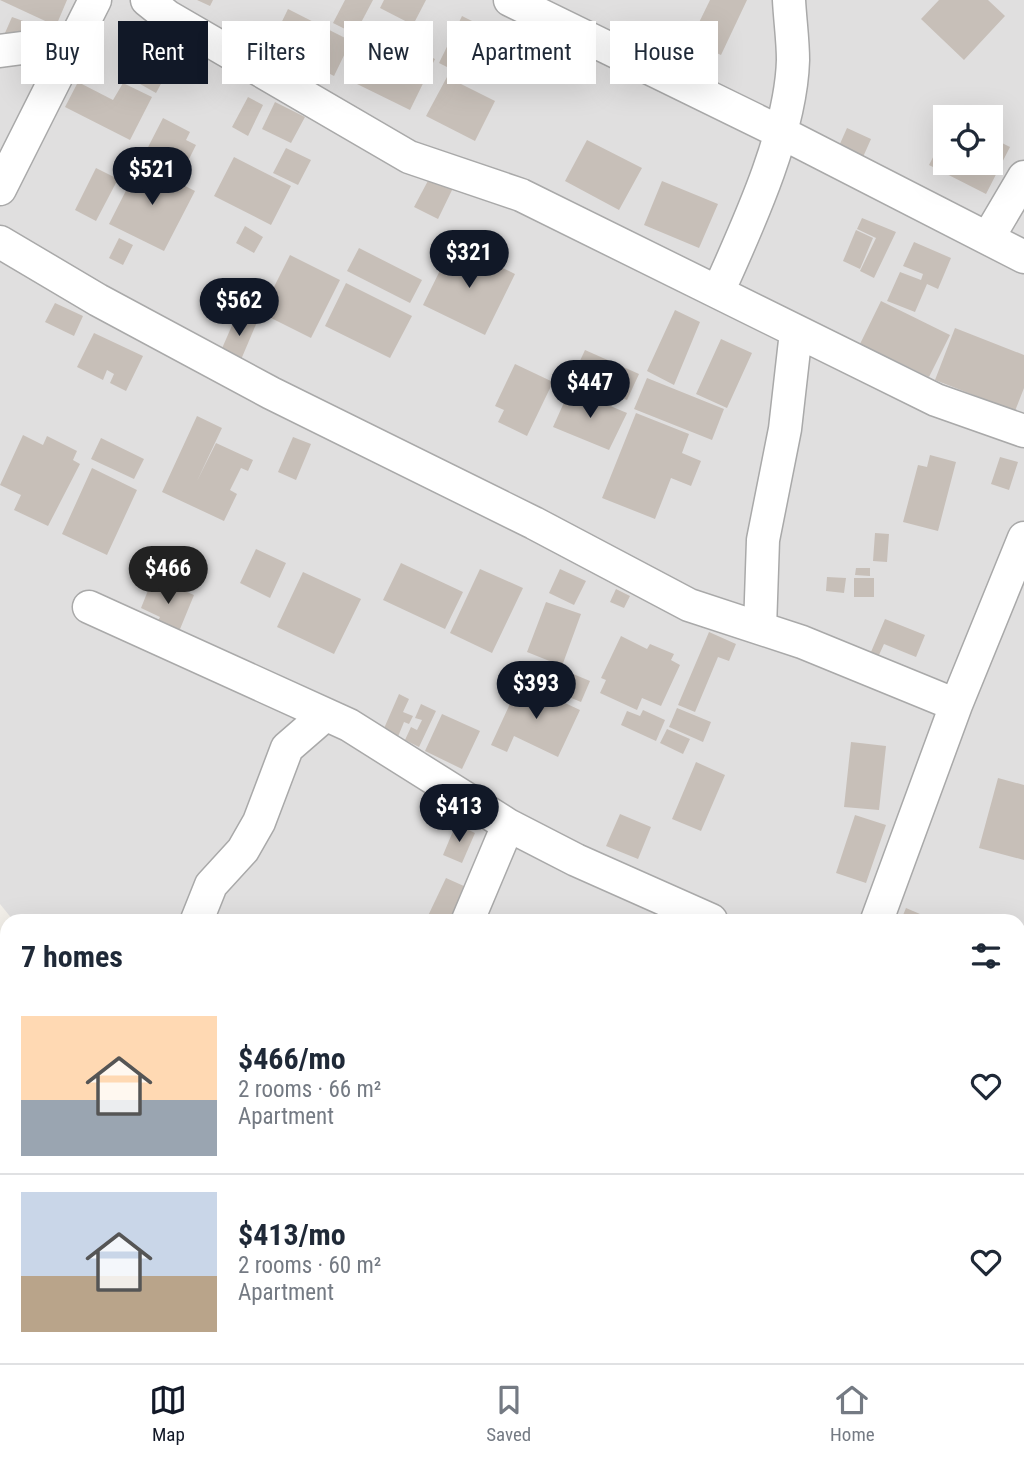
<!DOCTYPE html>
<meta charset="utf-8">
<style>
:root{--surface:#fff;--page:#f2f2f3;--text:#1f2937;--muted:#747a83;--line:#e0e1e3;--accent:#111827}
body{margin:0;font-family:"Roboto Condensed",sans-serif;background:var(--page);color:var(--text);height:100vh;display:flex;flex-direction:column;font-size:26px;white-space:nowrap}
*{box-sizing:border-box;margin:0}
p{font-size:23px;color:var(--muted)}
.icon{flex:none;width:38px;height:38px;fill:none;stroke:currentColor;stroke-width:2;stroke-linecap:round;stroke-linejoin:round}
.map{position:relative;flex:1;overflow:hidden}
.sheet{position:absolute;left:0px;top:914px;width:1026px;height:450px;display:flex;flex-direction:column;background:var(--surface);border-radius:21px 21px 0 0;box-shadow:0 7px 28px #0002}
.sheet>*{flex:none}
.top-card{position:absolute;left:21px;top:21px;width:984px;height:63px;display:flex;gap:14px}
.buttons{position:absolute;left:933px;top:105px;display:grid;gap:14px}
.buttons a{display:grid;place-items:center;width:70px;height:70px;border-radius:0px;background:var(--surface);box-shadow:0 7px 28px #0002;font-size:35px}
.price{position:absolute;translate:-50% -60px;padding:0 16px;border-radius:24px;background:var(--accent);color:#fff;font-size:23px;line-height:46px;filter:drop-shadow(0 2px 4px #0008)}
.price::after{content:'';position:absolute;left:50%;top:42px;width:21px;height:16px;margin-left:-10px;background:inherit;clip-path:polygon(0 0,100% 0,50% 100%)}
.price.current{background:#222;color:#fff}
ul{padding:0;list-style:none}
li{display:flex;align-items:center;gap:21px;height:175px;padding:0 21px}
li+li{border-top:2px solid var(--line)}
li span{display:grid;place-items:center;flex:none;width:196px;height:140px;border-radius:0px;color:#555}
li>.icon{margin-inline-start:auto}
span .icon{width:84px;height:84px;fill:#fffc;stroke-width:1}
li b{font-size:30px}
h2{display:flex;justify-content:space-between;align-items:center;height:84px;padding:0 21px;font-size:30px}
.tag{padding:0 24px;border-radius:0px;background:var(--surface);box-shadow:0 7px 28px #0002;font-size:24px;line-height:63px}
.tag.current{background:var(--accent);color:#fff}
.tabs{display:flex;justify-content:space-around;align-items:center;height:98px;border-top:2px solid var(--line);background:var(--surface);font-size:19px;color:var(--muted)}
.tabs a{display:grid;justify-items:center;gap:4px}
.tabs .current{color:var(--accent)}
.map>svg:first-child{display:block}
.residential{fill:#e0dfdf;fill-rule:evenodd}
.building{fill:#c7bfb8}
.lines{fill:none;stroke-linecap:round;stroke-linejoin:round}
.minor-casing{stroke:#a9a9a9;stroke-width:35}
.minor{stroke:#fff;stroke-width:32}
</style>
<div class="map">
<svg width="1024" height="1363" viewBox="0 0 1024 1363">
<rect width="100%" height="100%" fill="#f2efe9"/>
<path class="residential" d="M 0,0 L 1024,0 L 1024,1363 L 0,1363 L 0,935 L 7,927 L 7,1356 L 1018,1356 L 1018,920 L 13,920 L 0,904 ZM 945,117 L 990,117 L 990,163 L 945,163 Z"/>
<path class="building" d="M 0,0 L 67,0 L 56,26 Z
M 197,0 L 213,0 L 210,6 Z
M 345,0 L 373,0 L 355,34 L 333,23 Z
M 384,0 L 426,0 L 413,25 L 380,8 Z
M 710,0 L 747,0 L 721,55 L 690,41 Z
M 939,0 L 988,0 L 1005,16 L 964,60 L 921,19 Z
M 288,9 L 351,41 L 334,76 L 271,44 Z
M 462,16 L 488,29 L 465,76 L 439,63 Z
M 12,17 L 26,22 L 16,47 L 1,42 Z
M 382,33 L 435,59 L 410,110 L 357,84 Z
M 144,41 L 175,58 L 156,93 L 126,76 Z
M 447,77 L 495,101 L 475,141 L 426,116 Z
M 78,82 L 113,100 L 123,83 L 152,97 L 130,140 L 65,107 Z
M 248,97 L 263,105 L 248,136 L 232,127 Z
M 275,102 L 305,117 L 291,143 L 262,129 Z
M 163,118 L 190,132 L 186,140 L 196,145 L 182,173 L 144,155 Z
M 847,128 L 871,139 L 863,157 L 839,146 Z
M 945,134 L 945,163 L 990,163 L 992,138 L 1010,147 L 986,194 L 929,165 Z
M 587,140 L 642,168 L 619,210 L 565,181 Z
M 286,148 L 311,160 L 298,185 L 273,173 Z
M 234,157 L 291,186 L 271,225 L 214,196 Z
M 140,163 L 195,191 L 164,251 L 109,224 Z
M 96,168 L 118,179 L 96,221 L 75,210 Z
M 430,177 L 453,188 L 438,219 L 414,207 Z
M 662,181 L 718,204 L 699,248 L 644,225 Z
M 862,218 L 896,232 L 874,278 L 860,271 L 876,238 L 857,229 Z
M 245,226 L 263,237 L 254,253 L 236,243 Z
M 856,230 L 873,238 L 860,269 L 843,261 Z
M 119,238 L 133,245 L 123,265 L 109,258 Z
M 914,242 L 951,258 L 938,289 L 927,284 L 915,312 L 887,301 L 900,272 L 921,280 L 923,274 L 903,266 Z
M 453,244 L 515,274 L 485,335 L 423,305 Z
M 359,248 L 422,280 L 410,303 L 347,271 Z
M 290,255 L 340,280 L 311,338 L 261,313 Z
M 346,283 L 412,316 L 390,358 L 325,326 Z
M 881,301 L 950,335 L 929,377 L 860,344 Z
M 55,303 L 83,316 L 74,336 L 45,322 Z
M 675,310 L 700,322 L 674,385 L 647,371 Z
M 237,314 L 257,322 L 240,362 L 220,353 Z
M 955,328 L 1024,355 L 1024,388 L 1015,411 L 935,380 Z
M 94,333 L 143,356 L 126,391 L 110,383 L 114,374 L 107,370 L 103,380 L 77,367 Z
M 721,339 L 752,353 L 727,408 L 696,394 Z
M 585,350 L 639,374 L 627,400 L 573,376 Z
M 515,364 L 553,382 L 527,436 L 498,422 L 504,410 L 495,406 Z
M 647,378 L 724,409 L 712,440 L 634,409 Z
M 570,389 L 627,413 L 609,450 L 553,427 Z
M 636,413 L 689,434 L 682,453 L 701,461 L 691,486 L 671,478 L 655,519 L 602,498 Z
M 197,416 L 222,428 L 197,481 L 216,443 L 253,460 L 248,471 L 241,468 L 230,490 L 237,494 L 224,521 L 162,492 Z
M 23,435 L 43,445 L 47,436 L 77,451 L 73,460 L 80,464 L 48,526 L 14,510 L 21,495 L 0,485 Z
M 293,437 L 311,444 L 296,480 L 278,472 Z
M 101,438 L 144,459 L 134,479 L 91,459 Z
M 930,455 L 956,462 L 938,531 L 903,522 L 918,465 L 927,467 Z
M 1000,457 L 1018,462 L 1009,490 L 991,484 Z
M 92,468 L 137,490 L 107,555 L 62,534 Z
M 875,533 L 889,534 L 887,562 L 873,561 Z
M 256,549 L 286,563 L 270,598 L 240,583 Z
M 401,563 L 463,592 L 445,629 L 383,600 Z
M 856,568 L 870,568 L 870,576 L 855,575 Z
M 480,569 L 523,588 L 492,653 L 450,633 Z
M 560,569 L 586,581 L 574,605 L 549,593 Z
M 303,572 L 361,599 L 334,654 L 277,627 Z
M 827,577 L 846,578 L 844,593 L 826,591 Z
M 854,578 L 874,578 L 874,597 L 854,597 Z
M 151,583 L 171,592 L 173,586 L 194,595 L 178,634 L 156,625 L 160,617 L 141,608 Z
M 616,589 L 630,596 L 624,608 L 610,602 Z
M 546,602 L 581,614 L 562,666 L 527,652 Z
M 885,619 L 925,635 L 916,657 L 884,644 L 879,655 L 871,652 Z
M 709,632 L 736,644 L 729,661 L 718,657 L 695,712 L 678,705 Z
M 621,636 L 647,649 L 650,644 L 674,654 L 671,660 L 680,665 L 661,706 L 642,698 L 637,710 L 600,693 L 606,680 L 601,678 Z
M 561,669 L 590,681 L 581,702 L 552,690 Z
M 520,682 L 580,710 L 558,757 L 514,736 L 507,752 L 491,745 Z
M 399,694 L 409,699 L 403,712 L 413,716 L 409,724 L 404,722 L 397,739 L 382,733 Z
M 421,704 L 436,711 L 419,747 L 405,740 L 411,727 L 417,730 L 422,720 L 415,718 Z
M 677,708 L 711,722 L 703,742 L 669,727 Z
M 643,710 L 665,720 L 656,741 L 621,725 L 627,711 L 640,716 Z
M 442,714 L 480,731 L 462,769 L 425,751 Z
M 667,729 L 690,739 L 683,754 L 660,743 Z
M 851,742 L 886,746 L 879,810 L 844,807 Z
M 696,762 L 725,775 L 701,831 L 672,819 Z
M 998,778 L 1024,785 L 1024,860 L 979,848 Z
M 620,814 L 651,827 L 638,859 L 606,846 Z
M 855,815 L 886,825 L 866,883 L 836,873 Z
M 456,824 L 475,833 L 462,863 L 443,855 Z
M 446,878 L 475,891 L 461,920 L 426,920 Z
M 906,908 L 934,920 L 901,920 Z
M 1018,1025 L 1024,1027 L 1024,1044 L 1018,1042 Z"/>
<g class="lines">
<g class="minor-casing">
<path id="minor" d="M 147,0 L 167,16 L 409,157 L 521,195 L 936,400 L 1024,431
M 510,0 L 780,132 L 1024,257
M 0,51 L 76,41
M 0,189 L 95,0
M 988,238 L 1024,177
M 0,242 L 98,300 L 271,393 L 534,523 L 689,605 L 802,642 L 956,705
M 718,292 C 748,225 791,133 793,60 C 793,40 790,20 789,0
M 89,607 L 349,725 L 508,825 L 576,860 L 711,920
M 760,628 L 763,540 L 785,429 L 796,332
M 197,920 L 211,885 L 243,850 L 259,822 L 287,748 L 325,715
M 468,920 L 508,825
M 877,920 L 956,705 L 1024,538
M 1018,1293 L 1024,1279
M 338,1356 L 352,1363
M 707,1363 L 710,1356
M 747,1363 L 747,1356
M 990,1363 L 993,1356"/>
</g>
<use href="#minor" class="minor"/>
</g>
</svg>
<div class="buttons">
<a><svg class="icon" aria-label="locate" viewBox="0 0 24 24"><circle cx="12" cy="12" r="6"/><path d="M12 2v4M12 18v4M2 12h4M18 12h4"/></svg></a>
</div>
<b class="price" style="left:152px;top:207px">$521</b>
<b class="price" style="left:469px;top:290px">$321</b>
<b class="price" style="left:239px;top:338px">$562</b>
<b class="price" style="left:590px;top:420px">$447</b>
<b class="price current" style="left:168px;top:606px">$466</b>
<b class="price" style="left:536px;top:721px">$393</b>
<b class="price" style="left:459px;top:844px">$413</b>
<div class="top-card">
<a class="tag">Buy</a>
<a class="tag current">Rent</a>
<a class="tag">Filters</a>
<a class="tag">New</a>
<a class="tag">Apartment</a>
<a class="tag">House</a>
</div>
<section class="sheet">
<h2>7 homes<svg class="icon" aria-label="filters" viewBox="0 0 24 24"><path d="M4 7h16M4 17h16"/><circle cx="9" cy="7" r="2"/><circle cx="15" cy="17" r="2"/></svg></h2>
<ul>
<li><span style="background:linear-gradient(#ffd9b3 60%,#9aa5b1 0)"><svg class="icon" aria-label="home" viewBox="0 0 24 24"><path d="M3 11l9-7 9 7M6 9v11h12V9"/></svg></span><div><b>$466/mo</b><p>2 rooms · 66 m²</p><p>Apartment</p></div><svg class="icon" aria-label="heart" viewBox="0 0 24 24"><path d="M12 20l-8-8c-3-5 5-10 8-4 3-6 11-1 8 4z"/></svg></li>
<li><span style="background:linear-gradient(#c9d6e8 60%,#b9a48a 0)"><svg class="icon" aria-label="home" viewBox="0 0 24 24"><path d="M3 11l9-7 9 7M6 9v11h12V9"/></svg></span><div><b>$413/mo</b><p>2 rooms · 60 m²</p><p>Apartment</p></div><svg class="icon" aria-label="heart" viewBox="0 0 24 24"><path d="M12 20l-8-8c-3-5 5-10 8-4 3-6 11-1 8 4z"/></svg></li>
</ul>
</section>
</div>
<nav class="tabs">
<a class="current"><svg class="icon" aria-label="map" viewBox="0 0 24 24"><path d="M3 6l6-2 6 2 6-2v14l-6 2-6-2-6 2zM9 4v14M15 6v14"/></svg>Map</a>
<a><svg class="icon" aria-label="saved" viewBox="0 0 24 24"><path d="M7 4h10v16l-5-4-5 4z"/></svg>Saved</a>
<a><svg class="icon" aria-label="home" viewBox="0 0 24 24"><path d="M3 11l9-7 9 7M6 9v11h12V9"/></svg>Home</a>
</nav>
